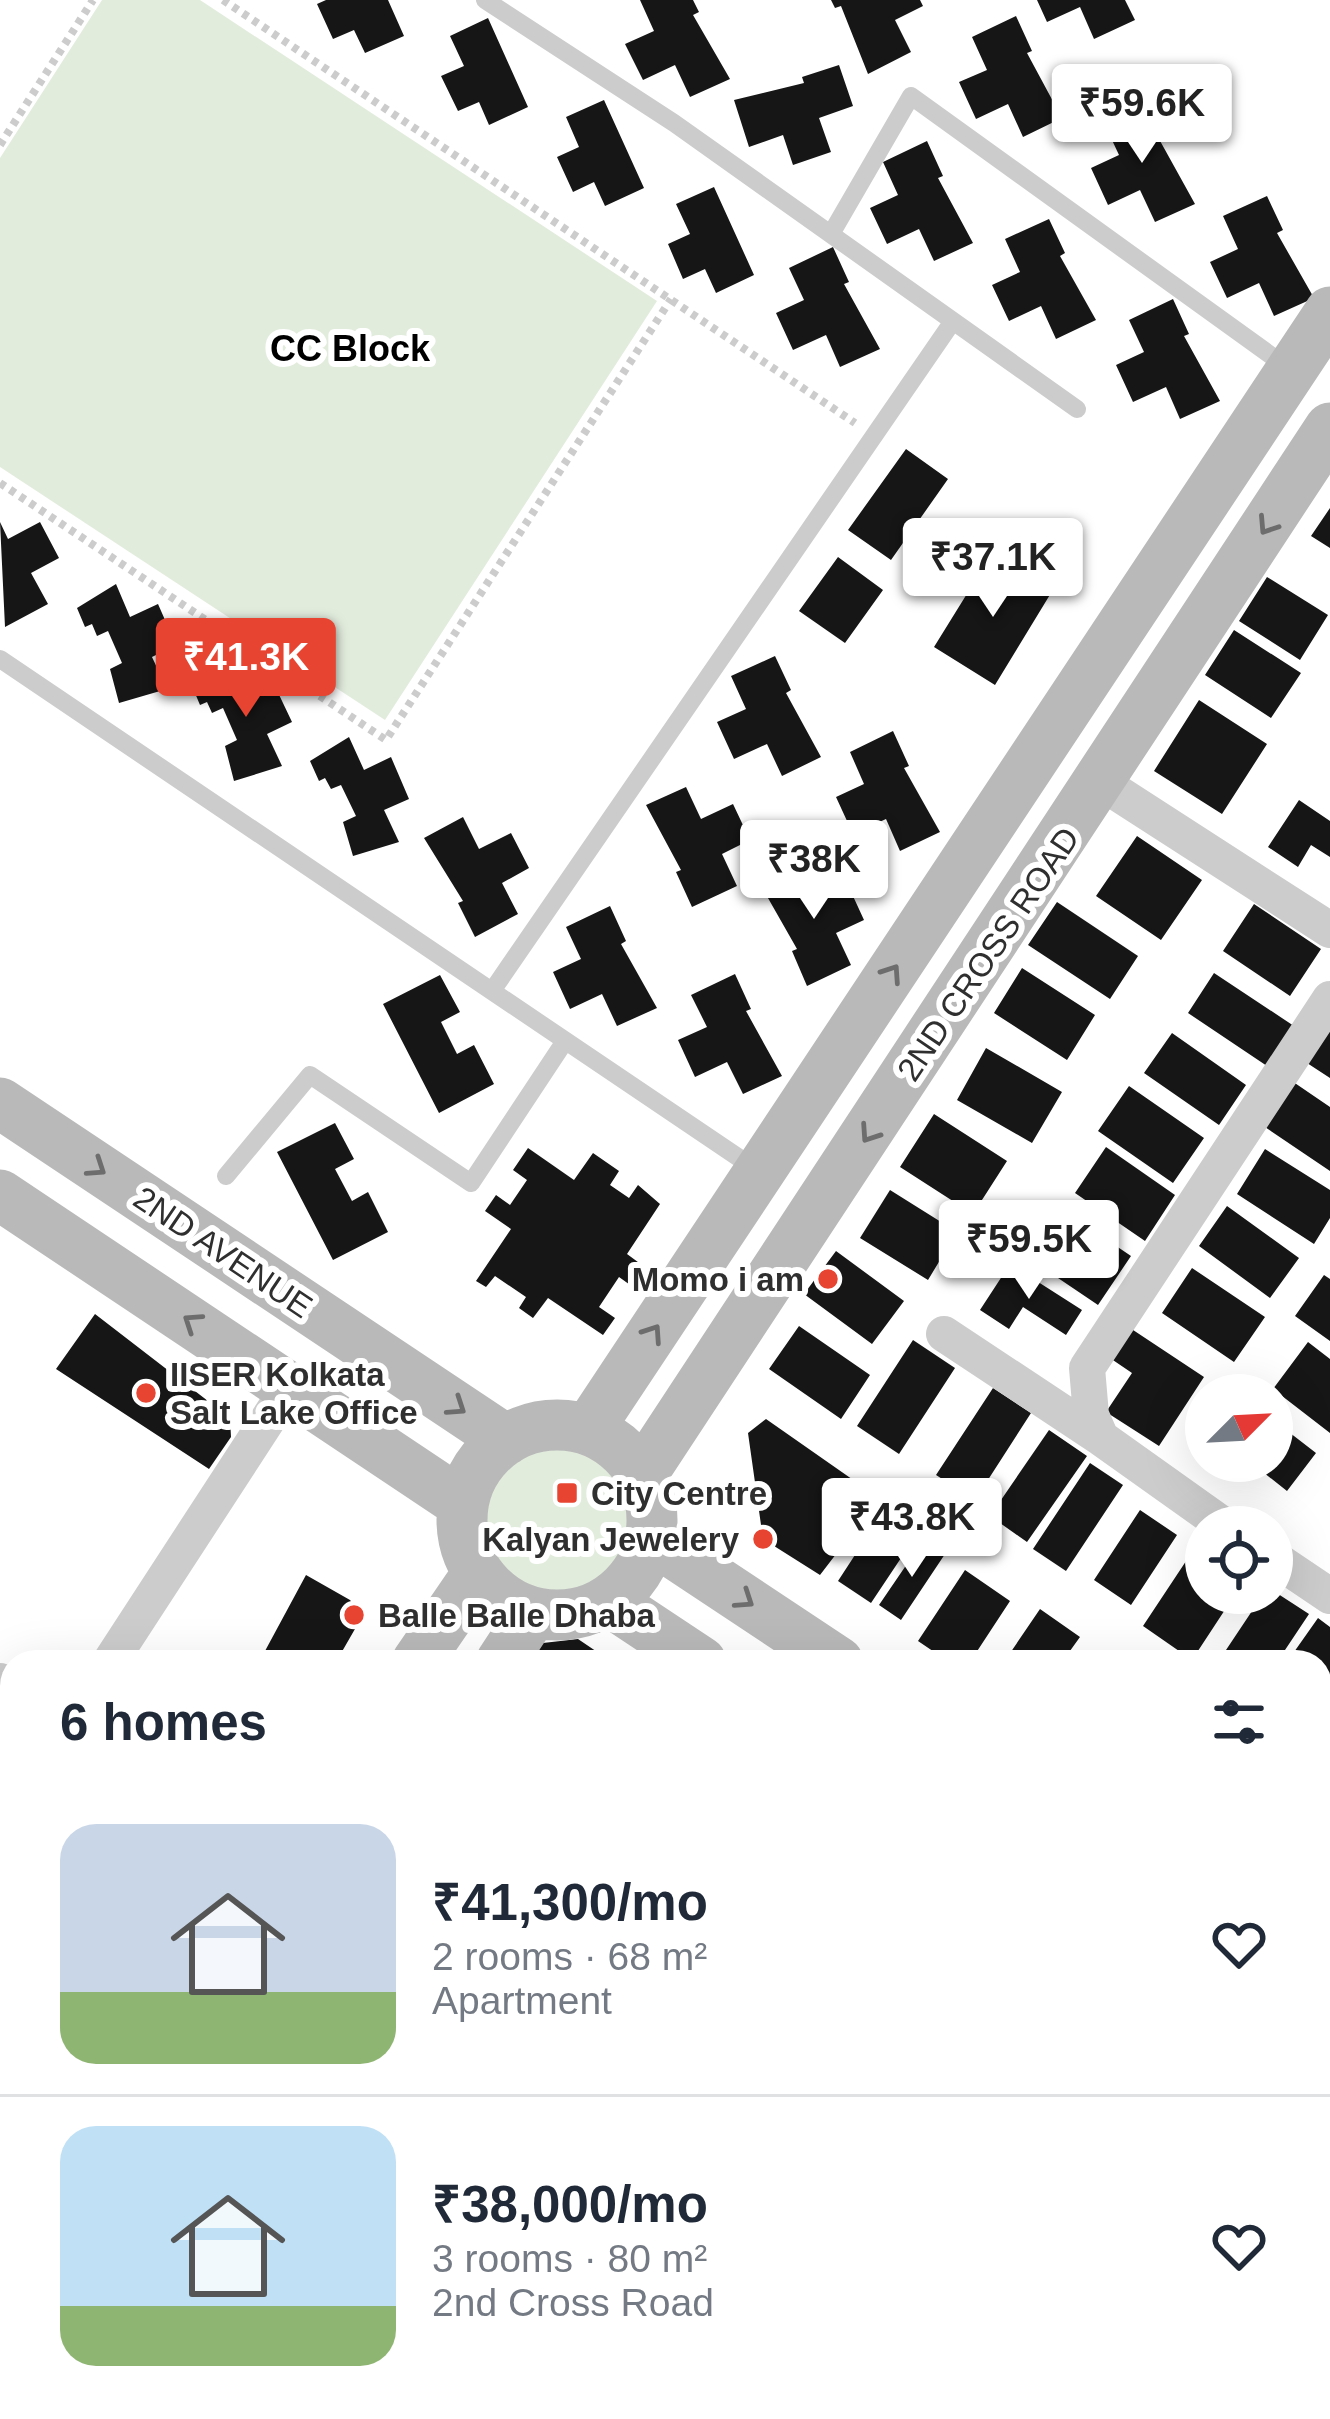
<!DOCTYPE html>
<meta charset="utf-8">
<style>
:root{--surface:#fff;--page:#f6f6f7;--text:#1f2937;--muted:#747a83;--line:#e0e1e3;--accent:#e74431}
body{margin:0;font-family:Helvetica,sans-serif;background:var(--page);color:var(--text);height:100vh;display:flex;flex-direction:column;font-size:45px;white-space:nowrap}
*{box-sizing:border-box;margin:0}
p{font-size:39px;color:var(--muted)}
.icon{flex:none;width:66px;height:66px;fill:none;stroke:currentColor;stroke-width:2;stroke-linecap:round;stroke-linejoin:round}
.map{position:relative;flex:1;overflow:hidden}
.drawer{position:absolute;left:0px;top:1650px;width:1332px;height:771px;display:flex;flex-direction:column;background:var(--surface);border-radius:36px 36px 0 0;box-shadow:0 12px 48px #0002}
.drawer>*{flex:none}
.needle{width:78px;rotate:66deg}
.fabs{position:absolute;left:1185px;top:1374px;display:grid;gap:24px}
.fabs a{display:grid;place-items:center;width:108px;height:108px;border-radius:50%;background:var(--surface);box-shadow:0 12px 48px #0002;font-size:60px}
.price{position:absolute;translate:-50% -102px;padding:0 27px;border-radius:12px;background:#fff;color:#222;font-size:39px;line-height:78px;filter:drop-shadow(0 3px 6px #0008)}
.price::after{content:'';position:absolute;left:50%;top:72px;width:36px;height:27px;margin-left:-18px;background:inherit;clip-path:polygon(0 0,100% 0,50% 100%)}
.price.current{background:var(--accent);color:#fff}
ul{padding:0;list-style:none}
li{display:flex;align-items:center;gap:36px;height:300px;padding:0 60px}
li+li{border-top:3px solid var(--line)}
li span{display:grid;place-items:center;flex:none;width:336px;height:240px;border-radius:36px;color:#555}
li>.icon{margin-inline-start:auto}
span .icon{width:144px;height:144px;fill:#fffc;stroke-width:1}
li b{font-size:51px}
h2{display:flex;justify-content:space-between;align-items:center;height:144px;padding:0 60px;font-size:51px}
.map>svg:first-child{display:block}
.green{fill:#e2ecdd}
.building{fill:#161616}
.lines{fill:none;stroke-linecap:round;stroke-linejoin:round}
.path{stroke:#ccc;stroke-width:8;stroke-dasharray:6 6;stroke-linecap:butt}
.lane{stroke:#ccc;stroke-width:18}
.street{stroke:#ccc;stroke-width:36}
.secondary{stroke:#b9b9b9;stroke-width:51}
.oneway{stroke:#6d6d6d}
.poi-dot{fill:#e74431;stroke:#fff;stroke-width:4.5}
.labels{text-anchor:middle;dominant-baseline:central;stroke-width:12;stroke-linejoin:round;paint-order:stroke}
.street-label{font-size:33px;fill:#2f2f2f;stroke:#fff}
.poi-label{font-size:33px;font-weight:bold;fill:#2f2f2f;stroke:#fff;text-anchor:start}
.neighbourhood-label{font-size:36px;font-weight:bold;fill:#000;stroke:#fff}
</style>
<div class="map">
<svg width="1330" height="2419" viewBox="0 0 1330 2419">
<rect width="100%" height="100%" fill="#fff"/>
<path class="green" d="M 102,0 L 200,0 L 657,301 L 385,720 L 0,467 L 0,158 Z
M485 1519a73 73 0 1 1 146 0a73 73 0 1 1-146 0Z"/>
<path class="building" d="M 326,0 L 388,0 L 404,36 L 365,53 L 354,30 L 333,39 L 317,4 Z
M 640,0 L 693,0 L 699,12 L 693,15 L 730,79 L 690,97 L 675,65 L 643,80 L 625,44 L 654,31 Z
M 831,0 L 920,0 L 923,6 L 895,20 L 911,52 L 868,74 L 841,6 L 835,8 Z
M 1037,0 L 1125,0 L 1135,20 L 1094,39 L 1080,7 L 1047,22 Z
M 1016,16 L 1032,51 L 1027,53 L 1062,118 L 1023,137 L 1008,104 L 976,119 L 959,82 L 987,70 L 972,37 Z
M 488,18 L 528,107 L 489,125 L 479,102 L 458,111 L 441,76 L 464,66 L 450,36 Z
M 839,65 L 853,106 L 819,118 L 831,152 L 793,165 L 783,135 L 749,147 L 734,100 L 804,83 L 802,77 Z
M 604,100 L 644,188 L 605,206 L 594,182 L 573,192 L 557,157 L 579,147 L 566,117 Z
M 1148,103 L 1164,137 L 1159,139 L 1195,204 L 1155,222 L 1140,190 L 1108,205 L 1091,168 L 1119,155 L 1104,123 Z
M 927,141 L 943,176 L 938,178 L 973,243 L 934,261 L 919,229 L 887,244 L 870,208 L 898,195 L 883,162 Z
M 714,187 L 754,275 L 716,293 L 705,269 L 683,279 L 668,244 L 690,234 L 676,204 Z
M 1267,196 L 1283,230 L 1277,233 L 1314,298 L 1274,316 L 1259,283 L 1227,298 L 1210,262 L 1238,249 L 1223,216 Z
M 1049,219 L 1065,253 L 1060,256 L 1096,320 L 1056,339 L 1041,306 L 1009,321 L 992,285 L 1020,272 L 1005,239 Z
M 833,247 L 849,282 L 844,284 L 880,349 L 840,367 L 826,335 L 793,350 L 776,313 L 804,300 L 789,268 Z
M 1173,299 L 1189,334 L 1184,336 L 1220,401 L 1180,419 L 1166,387 L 1133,402 L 1116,365 L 1144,352 L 1129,320 Z
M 906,449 L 948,479 L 891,560 L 848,530 Z
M 1330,508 L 1330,548 L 1311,536 Z
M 0,522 L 8,539 L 40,522 L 59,558 L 31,573 L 48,604 L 5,627 Z
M 991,555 L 1051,593 L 995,685 L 934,647 Z
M 838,557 L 883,590 L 845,643 L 799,611 Z
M 1267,577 L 1328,615 L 1300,660 L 1239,621 Z
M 116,584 L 130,617 L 158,604 L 176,645 L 152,657 L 167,689 L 119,703 L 110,669 L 122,663 L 108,631 L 97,636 L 92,624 L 85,627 L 77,608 Z
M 1234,630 L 1301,673 L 1271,718 L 1205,675 Z
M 775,656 L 791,690 L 786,693 L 821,757 L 782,776 L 767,744 L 734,759 L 717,722 L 746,709 L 731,676 Z
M 231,661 L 245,694 L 273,682 L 292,722 L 267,734 L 282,766 L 234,781 L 225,746 L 237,740 L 223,708 L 212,713 L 207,702 L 200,705 L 192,686 Z
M 1199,700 L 1267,744 L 1222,814 L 1154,771 Z
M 893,731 L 909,766 L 904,768 L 940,832 L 900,851 L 886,819 L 853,834 L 836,797 L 864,784 L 850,752 Z
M 349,737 L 364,770 L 391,757 L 409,799 L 384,810 L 399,842 L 353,856 L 343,822 L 356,816 L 341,785 L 331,789 L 325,778 L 319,781 L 310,761 Z
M 686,787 L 701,819 L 733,804 L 750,840 L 722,854 L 737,886 L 692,907 L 676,872 L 681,870 L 646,805 Z
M 1299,800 L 1330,821 L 1330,857 L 1311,845 L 1298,867 L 1268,847 Z
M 463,817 L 479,849 L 511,833 L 529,868 L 502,883 L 518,914 L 475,937 L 458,903 L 463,901 L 424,838 Z
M 1137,836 L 1202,880 L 1161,940 L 1096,896 Z
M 800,866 L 815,898 L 847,883 L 864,920 L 836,933 L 851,965 L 807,986 L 792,951 L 797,949 L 760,884 Z
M 1057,902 L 1138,956 L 1110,999 L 1028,945 Z
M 1254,904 L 1321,949 L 1290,996 L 1223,951 Z
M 610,906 L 626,941 L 621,944 L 657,1008 L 617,1026 L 602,994 L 570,1009 L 553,972 L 581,959 L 566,927 Z
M 1022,968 L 1095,1015 L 1067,1060 L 994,1013 Z
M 1214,973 L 1297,1028 L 1270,1068 L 1188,1013 Z
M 735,974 L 751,1009 L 746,1011 L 782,1076 L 743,1094 L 727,1062 L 695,1077 L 678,1040 L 707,1027 L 691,995 Z
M 440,975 L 460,1012 L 441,1022 L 457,1054 L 474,1045 L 494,1084 L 439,1113 L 383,1004 Z
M 1330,1029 L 1330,1078 L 1307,1063 Z
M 1172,1033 L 1246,1085 L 1219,1125 L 1144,1073 Z
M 986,1048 L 1062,1092 L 1032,1143 L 957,1100 Z
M 1286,1077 L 1330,1107 L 1330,1171 L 1256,1121 Z
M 1129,1086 L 1204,1138 L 1173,1183 L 1098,1131 Z
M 934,1114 L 1007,1161 L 973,1214 L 900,1167 Z
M 335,1123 L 354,1159 L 335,1169 L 352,1201 L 368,1192 L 388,1232 L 333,1260 L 277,1152 Z
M 1106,1147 L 1175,1195 L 1145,1241 L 1075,1193 Z
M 528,1148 L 574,1180 L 593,1153 L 619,1171 L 610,1185 L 629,1198 L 638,1185 L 660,1204 L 627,1254 L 646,1268 L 633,1287 L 619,1277 L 599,1307 L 615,1318 L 603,1335 L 548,1298 L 533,1318 L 519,1308 L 526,1297 L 495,1276 L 486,1287 L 476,1281 L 511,1229 L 485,1211 L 496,1195 L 510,1205 L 527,1180 L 513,1170 Z
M 1265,1149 L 1330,1190 L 1330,1218 L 1314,1244 L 1237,1194 Z
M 890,1190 L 957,1232 L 928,1280 L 860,1238 Z
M 1054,1204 L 1131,1256 L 1098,1305 L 1021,1253 Z
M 1227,1206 L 1299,1258 L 1270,1298 L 1199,1246 Z
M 836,1251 L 904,1301 L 872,1344 L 804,1294 Z
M 1010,1264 L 1082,1310 L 1066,1335 L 1023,1307 L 1009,1329 L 980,1310 Z
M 1192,1268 L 1265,1317 L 1234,1362 L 1162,1313 Z
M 1324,1275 L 1330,1279 L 1330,1341 L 1295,1316 Z
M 95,1314 L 230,1418 L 231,1437 L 209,1469 L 56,1369 Z
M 1124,1324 L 1204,1377 L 1159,1446 L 1106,1412 L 1132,1373 L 1104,1354 Z
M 799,1326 L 870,1375 L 841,1419 L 769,1369 Z
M 913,1340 L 955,1368 L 899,1454 L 857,1426 Z
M 1308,1342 L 1330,1359 L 1330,1433 L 1273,1389 Z
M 993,1388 L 1031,1413 L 975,1500 L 936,1475 Z
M 766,1419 L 879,1498 L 820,1575 L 763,1539 L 748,1433 Z
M 1272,1419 L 1316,1453 L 1287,1491 L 1249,1461 L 1272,1461 Z
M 1049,1430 L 1087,1456 L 1027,1542 L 990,1516 Z
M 1090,1463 L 1123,1485 L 1066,1571 L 1033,1549 Z
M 1140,1510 L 1177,1535 L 1131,1605 L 1094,1580 Z
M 883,1512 L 917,1534 L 871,1603 L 838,1581 Z
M 924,1539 L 945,1554 L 901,1620 L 879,1605 Z
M 1200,1540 L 1206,1544 L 1206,1593 L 1236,1593 L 1192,1660 L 1143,1626 Z
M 965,1570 L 1010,1601 L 970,1662 L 949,1662 L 918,1641 Z
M 306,1575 L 350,1600 L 363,1615 L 336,1662 L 285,1662 L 265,1651 Z
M 1272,1590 L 1309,1614 L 1277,1662 L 1218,1662 L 1264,1593 Z
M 1040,1609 L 1080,1637 L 1062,1662 L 1004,1662 Z
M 1318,1618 L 1330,1627 L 1330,1681 L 1320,1696 L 1320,1662 L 1287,1662 Z
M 578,1639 L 612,1662 L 531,1662 L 543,1643 Z
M 1330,1878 L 1330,1926 L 1320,1918 L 1320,1891 Z
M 1330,2213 L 1330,2364 L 1320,2378 L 1320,2227 Z
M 252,2409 L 390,2409 L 384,2419 L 246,2419 Z"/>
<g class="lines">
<path class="path" d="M 223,0 L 855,423
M 0,145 L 93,0
M 0,483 L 386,740 L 671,299"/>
<path class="lane" d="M 485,0 L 674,123 L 1077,409
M 831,234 L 911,96 L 1287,367
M 0,659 L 757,1170
M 494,988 L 953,321
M 226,1176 L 310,1075 L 471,1183 L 565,1041
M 1320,2221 L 1330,2206
M 1320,2382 L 1330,2367
M 90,2409 L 105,2419
M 191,2419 L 198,2409
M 677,2419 L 684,2409
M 836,2419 L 842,2409"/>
<path class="street" d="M 1102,783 L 1330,930
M 944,1334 L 1101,1438
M 1226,1527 L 1101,1438 L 1091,1415 L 1087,1368 L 1330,999
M 1272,1557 L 1330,1596
M 110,1662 L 289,1387
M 0,1681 L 12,1689
M 0,1831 L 12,1813
M 1039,2409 L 1051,2419
M 429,2419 L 436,2409"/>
<path class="secondary" d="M 0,1103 L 506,1440
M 0,1195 L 463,1504
M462 1520a95 95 0 1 1 190 0a95 95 0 1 1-190 0Z
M 588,1430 L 1330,312
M 641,1476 L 1330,428
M 651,1538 L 838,1662
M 609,1601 L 701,1662
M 417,1662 L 478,1573
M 501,1662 L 533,1613
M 1320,1982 L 1330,1989
M 1320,2073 L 1330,2080
M 0,2287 L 12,2269
M 0,2412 L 12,2394"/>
</g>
<defs><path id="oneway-chevron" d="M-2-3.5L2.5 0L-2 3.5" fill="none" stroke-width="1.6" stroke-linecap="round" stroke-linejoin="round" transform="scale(3)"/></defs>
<g class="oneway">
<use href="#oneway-chevron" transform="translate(1267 526) rotate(123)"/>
<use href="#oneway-chevron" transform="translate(892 973) rotate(-56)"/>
<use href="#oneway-chevron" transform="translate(869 1134) rotate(124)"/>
<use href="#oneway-chevron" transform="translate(97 1168) rotate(34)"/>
<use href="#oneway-chevron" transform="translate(192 1322) rotate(-146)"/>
<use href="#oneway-chevron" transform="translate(653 1333) rotate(-56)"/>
<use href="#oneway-chevron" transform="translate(457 1407) rotate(34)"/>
<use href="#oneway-chevron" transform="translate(745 1600) rotate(34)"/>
</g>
<g class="poi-dot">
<circle cx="828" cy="1279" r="12"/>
<circle cx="146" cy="1393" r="12"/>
<rect x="555" y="1481" width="24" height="24" rx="6"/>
<circle cx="763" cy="1539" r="12"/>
<circle cx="354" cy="1615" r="12"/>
</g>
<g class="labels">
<g class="street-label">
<text transform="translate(988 954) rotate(-56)">2ND CROSS ROAD</text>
<text transform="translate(223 1252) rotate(34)">2ND AVENUE</text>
</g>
<g class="poi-label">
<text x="804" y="1279" text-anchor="end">Momo i am</text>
<text x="170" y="1374">IISER Kolkata<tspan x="170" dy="38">Salt Lake Office</tspan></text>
<text x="591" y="1493">City Centre</text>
<text x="739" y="1539" text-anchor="end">Kalyan Jewelery</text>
<text x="378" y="1615">Balle Balle Dhaba</text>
</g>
<g class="neighbourhood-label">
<text x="350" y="348">CC Block</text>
</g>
</g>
</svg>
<div class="fabs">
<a><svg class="needle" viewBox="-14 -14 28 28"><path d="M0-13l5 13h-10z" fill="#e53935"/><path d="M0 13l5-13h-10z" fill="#747a83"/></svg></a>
<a><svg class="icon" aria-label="locate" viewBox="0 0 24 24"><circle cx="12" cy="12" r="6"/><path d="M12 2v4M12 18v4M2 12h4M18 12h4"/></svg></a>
</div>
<b class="price" style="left:1142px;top:166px">₹59.6K</b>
<b class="price" style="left:993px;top:620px">₹37.1K</b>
<b class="price current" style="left:246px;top:720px">₹41.3K</b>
<b class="price" style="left:814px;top:922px">₹38K</b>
<b class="price" style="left:1029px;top:1302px">₹59.5K</b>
<b class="price" style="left:912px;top:1580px">₹43.8K</b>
<section class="drawer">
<h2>6 homes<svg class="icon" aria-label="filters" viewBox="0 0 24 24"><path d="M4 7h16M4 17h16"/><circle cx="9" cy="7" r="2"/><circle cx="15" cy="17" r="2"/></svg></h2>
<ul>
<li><span style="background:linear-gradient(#c9d6e8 70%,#8fb573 0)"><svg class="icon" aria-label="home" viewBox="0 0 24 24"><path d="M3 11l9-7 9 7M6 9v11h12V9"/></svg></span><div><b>₹41,300/mo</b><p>2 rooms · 68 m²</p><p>Apartment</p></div><svg class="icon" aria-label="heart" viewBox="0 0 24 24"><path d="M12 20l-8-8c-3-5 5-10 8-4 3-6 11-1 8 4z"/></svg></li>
<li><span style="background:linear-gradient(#bfe0f5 75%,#8fb573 0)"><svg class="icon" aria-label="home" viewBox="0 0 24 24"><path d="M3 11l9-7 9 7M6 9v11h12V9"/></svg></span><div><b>₹38,000/mo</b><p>3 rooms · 80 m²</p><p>2nd Cross Road</p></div><svg class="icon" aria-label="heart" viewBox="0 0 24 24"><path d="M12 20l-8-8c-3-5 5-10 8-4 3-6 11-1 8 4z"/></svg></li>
</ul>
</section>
</div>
